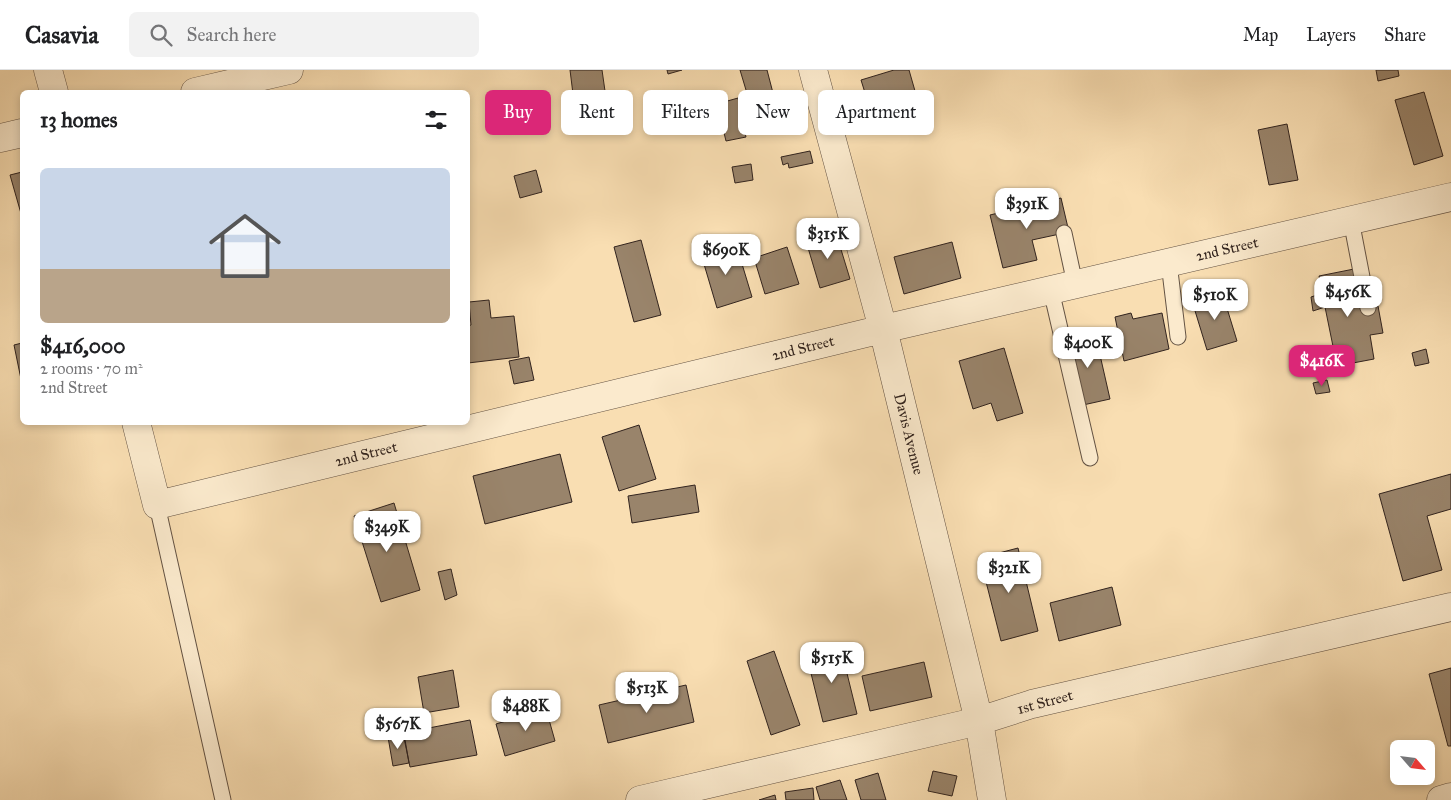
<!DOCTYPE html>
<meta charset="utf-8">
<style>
:root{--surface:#fff;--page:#f2f2f2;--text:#202124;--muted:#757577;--line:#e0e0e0;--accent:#db2777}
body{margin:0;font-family:"IM FELL Great Primer",serif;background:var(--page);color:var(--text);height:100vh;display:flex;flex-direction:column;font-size:19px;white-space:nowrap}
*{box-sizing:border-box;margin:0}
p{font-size:16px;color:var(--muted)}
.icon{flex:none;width:28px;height:28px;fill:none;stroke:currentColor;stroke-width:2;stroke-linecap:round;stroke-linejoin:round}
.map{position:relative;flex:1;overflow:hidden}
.drawer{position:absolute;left:20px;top:20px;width:450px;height:335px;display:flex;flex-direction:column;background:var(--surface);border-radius:8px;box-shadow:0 2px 8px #0003}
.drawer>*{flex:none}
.guide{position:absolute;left:485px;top:20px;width:475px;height:45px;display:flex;gap:10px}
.needle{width:32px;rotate:118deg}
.tools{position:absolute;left:1390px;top:670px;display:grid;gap:10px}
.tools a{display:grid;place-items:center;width:45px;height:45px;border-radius:8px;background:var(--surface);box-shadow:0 2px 8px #0003;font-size:25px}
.price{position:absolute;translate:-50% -42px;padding:0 11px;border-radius:10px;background:#fff;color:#222;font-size:16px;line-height:32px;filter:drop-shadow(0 1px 2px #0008)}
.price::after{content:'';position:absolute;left:50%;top:30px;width:15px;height:11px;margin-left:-8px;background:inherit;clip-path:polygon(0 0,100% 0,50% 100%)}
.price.selected{background:var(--accent);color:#fff}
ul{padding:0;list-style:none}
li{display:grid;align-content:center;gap:10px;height:265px;padding:0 20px}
li span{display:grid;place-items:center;height:155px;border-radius:8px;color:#555}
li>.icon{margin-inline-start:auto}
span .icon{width:90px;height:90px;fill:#fffc;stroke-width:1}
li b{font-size:21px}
h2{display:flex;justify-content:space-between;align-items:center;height:60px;padding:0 20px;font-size:21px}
.chip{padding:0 18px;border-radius:8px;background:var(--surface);box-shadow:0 2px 8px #0003;font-size:18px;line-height:45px}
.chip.selected{background:var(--accent);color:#fff}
header{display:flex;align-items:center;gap:30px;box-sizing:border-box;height:70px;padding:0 25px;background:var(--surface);border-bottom:1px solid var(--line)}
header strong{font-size:24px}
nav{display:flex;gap:28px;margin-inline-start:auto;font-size:18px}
.search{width:350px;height:45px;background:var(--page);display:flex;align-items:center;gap:12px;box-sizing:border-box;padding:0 18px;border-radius:8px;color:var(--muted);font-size:19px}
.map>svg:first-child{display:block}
.building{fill:#99846b;stroke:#31231e}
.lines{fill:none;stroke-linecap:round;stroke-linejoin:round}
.service-casing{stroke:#635243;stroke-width:17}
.minor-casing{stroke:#635243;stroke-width:29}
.tertiary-casing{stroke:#635243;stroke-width:29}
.service{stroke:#fbeacd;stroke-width:15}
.minor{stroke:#fbeacd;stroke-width:28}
.tertiary{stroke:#fbeacd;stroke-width:28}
.labels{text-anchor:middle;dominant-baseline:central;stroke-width:4;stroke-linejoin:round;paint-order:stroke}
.street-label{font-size:15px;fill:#31231e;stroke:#fbeacd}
</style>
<header>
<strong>Casavia</strong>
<div class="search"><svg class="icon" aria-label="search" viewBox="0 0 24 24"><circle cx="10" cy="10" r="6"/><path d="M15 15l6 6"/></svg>Search here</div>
<nav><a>Map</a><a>Layers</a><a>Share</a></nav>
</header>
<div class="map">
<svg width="1451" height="730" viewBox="0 0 1451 730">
<rect width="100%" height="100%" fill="#f9deb2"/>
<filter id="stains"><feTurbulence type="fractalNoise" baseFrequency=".004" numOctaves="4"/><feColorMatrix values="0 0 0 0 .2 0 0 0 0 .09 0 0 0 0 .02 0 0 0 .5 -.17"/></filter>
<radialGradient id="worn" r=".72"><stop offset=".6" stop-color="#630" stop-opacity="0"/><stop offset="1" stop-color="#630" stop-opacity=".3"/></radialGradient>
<path class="building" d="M 570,0 L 602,0 L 606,28 L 574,32 Z
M 667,0 L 682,0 L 668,4 Z
M 740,0 L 767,0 L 773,23 L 749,30 Z
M 894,0 L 909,0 L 917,28 L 871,42 L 861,10 Z
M 1376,0 L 1398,0 L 1399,6 L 1378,11 Z
M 1424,22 L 1443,86 L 1414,95 L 1395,30 Z
M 738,28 L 742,48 L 748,47 L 750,58 L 744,59 L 746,67 L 726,71 L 717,34 Z
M 1287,54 L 1298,110 L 1269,115 L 1258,60 Z
M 810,81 L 813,93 L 789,98 L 788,93 L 783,95 L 781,87 Z
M 751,94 L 753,110 L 735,113 L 732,97 Z
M 536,100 L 542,122 L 520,128 L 514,106 Z
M 22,102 L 22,147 L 10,105 Z
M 1061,128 L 1069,162 L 1032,170 L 1037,190 L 1003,198 L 990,145 Z
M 836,163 L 850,209 L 820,218 L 806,171 Z
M 641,170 L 661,245 L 634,252 L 614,177 Z
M 952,172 L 961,208 L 904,224 L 894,187 Z
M 736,174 L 752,227 L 717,238 L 701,184 Z
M 787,177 L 799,214 L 765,224 L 754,188 Z
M 1354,199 L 1363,240 L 1378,236 L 1383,263 L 1370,265 L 1374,289 L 1337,296 L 1325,237 L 1313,241 L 1311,227 L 1323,223 L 1319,206 Z
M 1222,222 L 1237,271 L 1207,280 L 1192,231 Z
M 489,230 L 491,248 L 514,246 L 519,287 L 468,293 L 468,256 L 471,255 L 469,232 Z
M 1131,243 L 1133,249 L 1162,243 L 1169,279 L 1124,291 L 1115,247 Z
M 1095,263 L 1110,329 L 1083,335 L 1066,270 Z
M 22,273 L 22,314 L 14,275 Z
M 1004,278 L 1023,343 L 997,351 L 991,333 L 973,339 L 959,291 Z
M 1426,279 L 1429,293 L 1415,296 L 1412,283 Z
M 529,287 L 534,310 L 514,314 L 509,291 Z
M 1327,310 L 1330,322 L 1316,324 L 1313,313 Z
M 639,355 L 656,409 L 619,421 L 602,367 Z
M 560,384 L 572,432 L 485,454 L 473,406 Z
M 1451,404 L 1451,439 L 1427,446 L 1442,500 L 1403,511 L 1379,424 Z
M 695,415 L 699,442 L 632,453 L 628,426 Z
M 394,433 L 420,520 L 381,532 L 354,446 Z
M 1018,478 L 1038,561 L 1001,571 L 980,488 Z
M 451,499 L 457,525 L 445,530 L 438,502 Z
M 1112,517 L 1121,555 L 1059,571 L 1050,533 Z
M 840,575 L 857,644 L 823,652 L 806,583 Z
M 774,581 L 800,655 L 771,665 L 747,591 Z
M 924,592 L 932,627 L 870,641 L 862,606 Z
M 1451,598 L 1451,676 L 1448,676 L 1429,604 Z
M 453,600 L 459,637 L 424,643 L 418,607 Z
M 686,615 L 694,652 L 608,673 L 599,635 Z
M 546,639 L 555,671 L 505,686 L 496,654 Z
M 470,650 L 477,685 L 410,697 L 403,663 Z
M 404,664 L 409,693 L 393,696 L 388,667 Z
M 933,701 L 957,706 L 952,726 L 928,721 Z
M 878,703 L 886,730 L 861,730 L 855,710 Z
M 840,710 L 847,730 L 820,730 L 816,717 Z
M 813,718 L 814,730 L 786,730 L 785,722 Z
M 775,725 L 776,730 L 759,730 Z"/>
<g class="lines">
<g class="service-casing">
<path id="service" d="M 1351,150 L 1368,238
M 1064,163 L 1075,214
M 1169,193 L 1178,267
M 1051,220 L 1090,388
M 157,435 L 223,730"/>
</g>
<g class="minor-casing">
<path id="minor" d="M 48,0 L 54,22
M 813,0 L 883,259 L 979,651 L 992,730
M 136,352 L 157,435 L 883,259 L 1451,127
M 640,730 L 979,651 L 1032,634 L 1451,537
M 1441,730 L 1451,727"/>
</g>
<g class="tertiary-casing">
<path id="tertiary" d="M 195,22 L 289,0
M 0,68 L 22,63"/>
</g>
<use href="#service" class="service"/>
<use href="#minor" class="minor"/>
<use href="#tertiary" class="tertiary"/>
</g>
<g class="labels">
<g class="street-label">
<text transform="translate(1227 179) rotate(-13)">2nd Street</text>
<text transform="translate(803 278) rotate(-14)">2nd Street</text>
<text transform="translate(909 364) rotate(76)">Davis Avenue</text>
<text transform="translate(366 384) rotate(-14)">2nd Street</text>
<text transform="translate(1045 632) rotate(-15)">1st Street</text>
</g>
</g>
<rect width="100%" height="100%" filter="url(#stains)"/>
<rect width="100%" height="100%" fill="url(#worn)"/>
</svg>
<div class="tools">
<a><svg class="needle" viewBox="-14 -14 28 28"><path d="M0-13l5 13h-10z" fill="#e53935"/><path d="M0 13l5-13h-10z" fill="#757577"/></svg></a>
</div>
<b class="price" style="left:1027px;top:160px">$391K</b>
<b class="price" style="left:828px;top:190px">$315K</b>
<b class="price" style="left:726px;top:206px">$690K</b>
<b class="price" style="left:1348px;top:248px">$456K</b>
<b class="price" style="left:1215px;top:251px">$510K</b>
<b class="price" style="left:1088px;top:299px">$400K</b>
<b class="price selected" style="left:1322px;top:317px">$416K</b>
<b class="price" style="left:387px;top:483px">$349K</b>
<b class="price" style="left:1009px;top:524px">$321K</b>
<b class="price" style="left:832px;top:614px">$515K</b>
<b class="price" style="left:647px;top:644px">$513K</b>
<b class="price" style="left:526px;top:662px">$488K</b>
<b class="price" style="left:398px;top:680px">$567K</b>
<div class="guide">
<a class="chip selected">Buy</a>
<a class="chip">Rent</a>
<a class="chip">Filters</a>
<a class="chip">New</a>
<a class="chip">Apartment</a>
</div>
<section class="drawer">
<h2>13 homes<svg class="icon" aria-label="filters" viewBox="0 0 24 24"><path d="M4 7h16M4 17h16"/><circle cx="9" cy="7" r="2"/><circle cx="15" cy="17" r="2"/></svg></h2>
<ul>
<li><span style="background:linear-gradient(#c9d6e8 65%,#b9a48a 0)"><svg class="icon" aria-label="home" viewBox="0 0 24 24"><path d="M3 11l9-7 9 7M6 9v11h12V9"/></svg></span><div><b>$416,000</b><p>2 rooms · 70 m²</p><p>2nd Street</p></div></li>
</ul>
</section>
</div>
